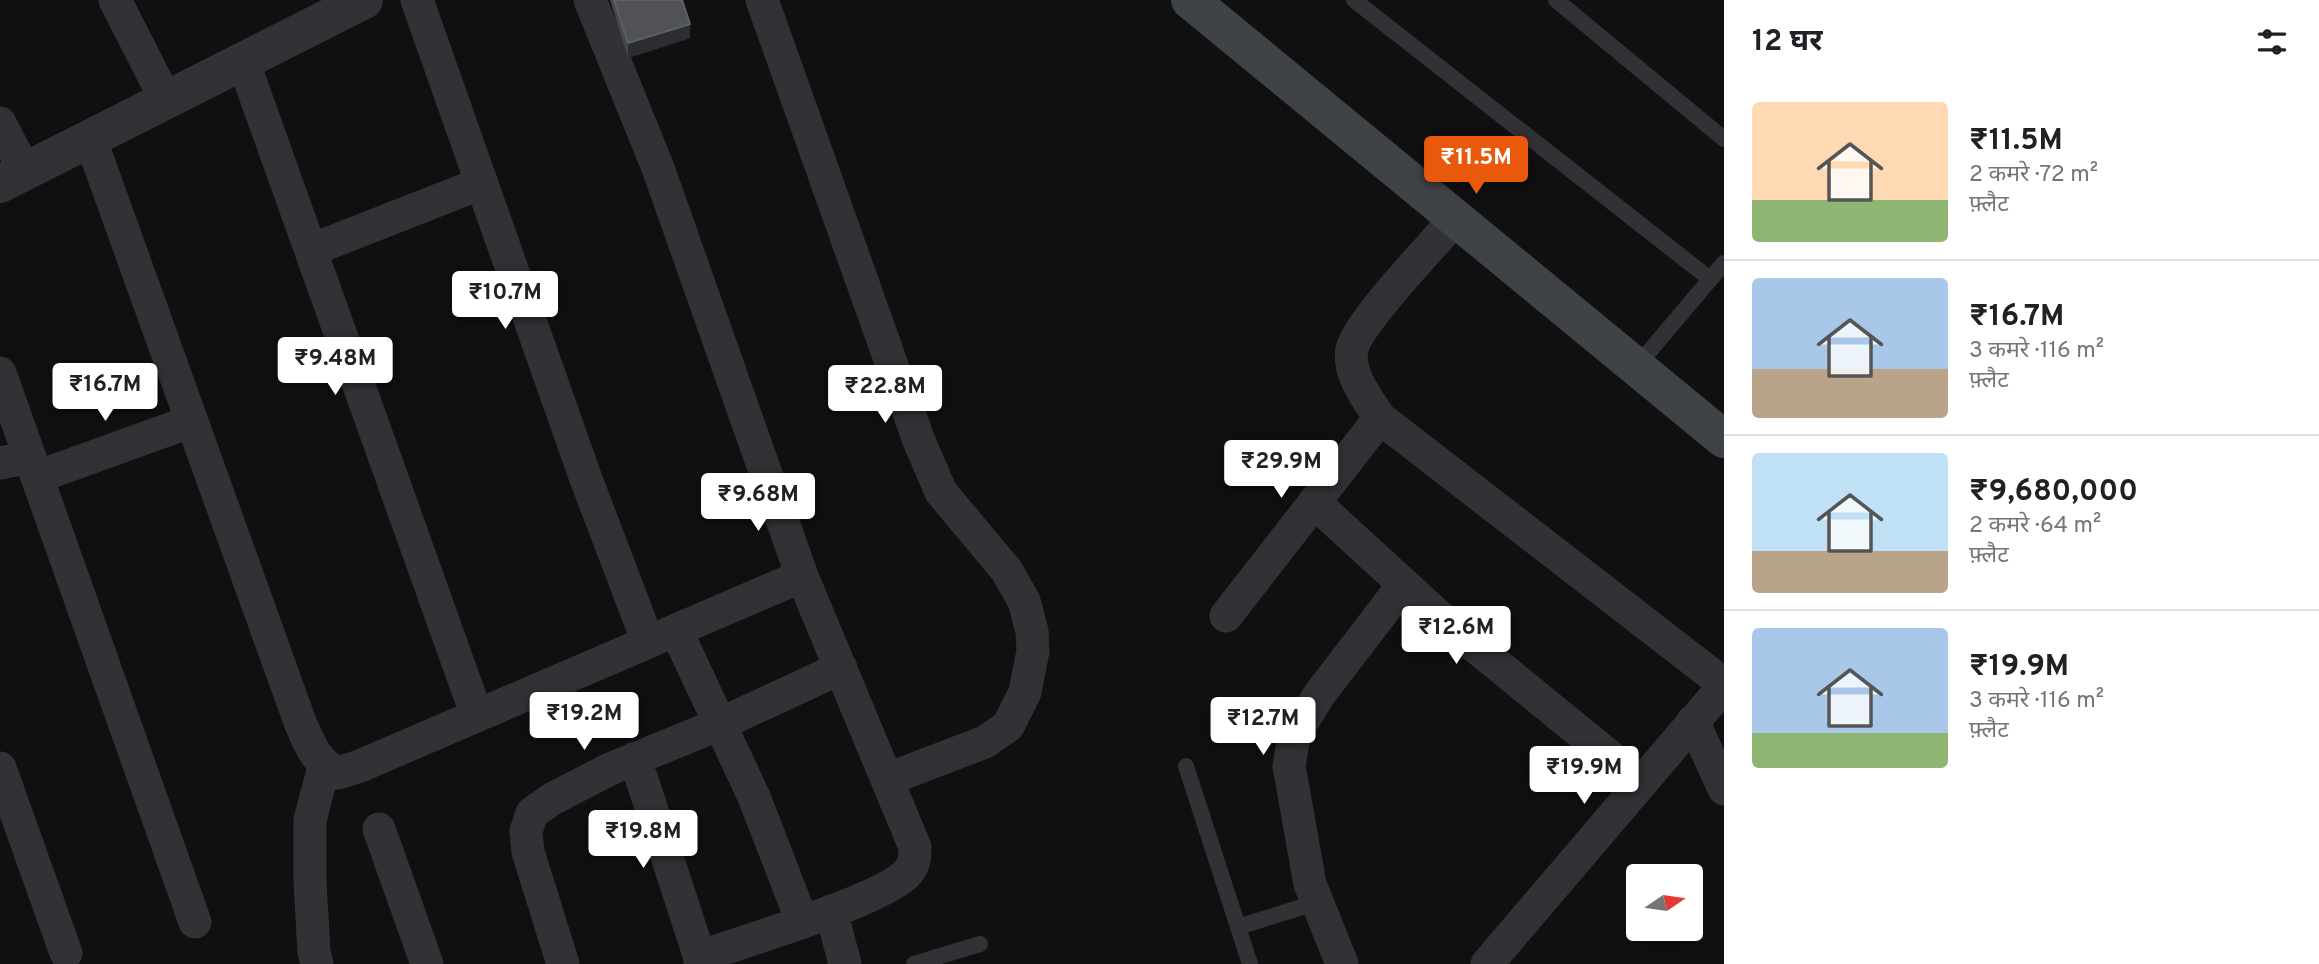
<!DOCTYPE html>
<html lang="hi">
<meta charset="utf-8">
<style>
:root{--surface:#fff;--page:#f6f6f6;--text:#202124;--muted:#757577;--line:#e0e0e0;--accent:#ea580c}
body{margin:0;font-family:Overpass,"Noto Sans Devanagari",sans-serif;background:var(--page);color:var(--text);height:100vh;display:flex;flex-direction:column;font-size:26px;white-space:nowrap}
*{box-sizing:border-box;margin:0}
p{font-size:23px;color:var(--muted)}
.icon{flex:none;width:38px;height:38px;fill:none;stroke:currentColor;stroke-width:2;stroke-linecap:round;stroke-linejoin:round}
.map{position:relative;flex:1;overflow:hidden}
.details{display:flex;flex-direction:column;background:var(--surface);width:595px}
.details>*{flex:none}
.needle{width:46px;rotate:77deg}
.buttons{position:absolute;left:1626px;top:864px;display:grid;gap:14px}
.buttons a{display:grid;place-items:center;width:77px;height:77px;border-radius:7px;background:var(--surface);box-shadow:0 7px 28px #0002;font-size:35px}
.price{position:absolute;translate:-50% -60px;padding:0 16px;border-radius:7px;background:#fff;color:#222;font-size:23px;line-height:46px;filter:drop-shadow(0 2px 4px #0008)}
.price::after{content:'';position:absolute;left:50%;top:42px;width:21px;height:16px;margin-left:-10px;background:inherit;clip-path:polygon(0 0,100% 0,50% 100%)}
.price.current{background:var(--accent);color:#fff}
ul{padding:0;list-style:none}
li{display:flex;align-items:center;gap:21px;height:175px;padding:0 28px}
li+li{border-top:2px solid var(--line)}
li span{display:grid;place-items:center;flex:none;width:196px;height:140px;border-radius:7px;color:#555}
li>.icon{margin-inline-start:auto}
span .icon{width:84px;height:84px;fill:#fffc;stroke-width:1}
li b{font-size:30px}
h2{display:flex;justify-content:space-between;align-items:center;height:84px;padding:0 28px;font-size:30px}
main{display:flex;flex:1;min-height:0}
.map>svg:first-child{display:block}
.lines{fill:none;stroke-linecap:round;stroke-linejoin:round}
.service{stroke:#313236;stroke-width:16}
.minor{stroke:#313236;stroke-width:33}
.tertiary{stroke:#313236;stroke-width:38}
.secondary{stroke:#3f4246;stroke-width:38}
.wall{fill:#46474c}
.shaded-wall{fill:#2c2d30}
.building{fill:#505257;stroke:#5c6065;stroke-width:2}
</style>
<main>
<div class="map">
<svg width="1724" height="964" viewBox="0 0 1724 964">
<rect width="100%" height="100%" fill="#101011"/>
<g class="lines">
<path class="service" d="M 1354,0 L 1710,279
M 1556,0 L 1724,139
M 1637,366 L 1724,263
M 1186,766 L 1250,964
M 1238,927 L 1318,902
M 914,964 L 980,944"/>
<path class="minor" d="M 115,0 L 166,100
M 417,0 L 586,479 L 648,642
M 590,0 L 658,168 L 802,576 L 915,847 C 915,856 915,864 908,872 C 887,899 739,943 699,957
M 762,0 L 919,441 L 941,492 L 1007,571 L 1024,601 L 1032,631 L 1033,651 L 1025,692 L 1008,726 L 985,742 L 888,779
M 243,61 L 477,716
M 0,123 L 25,171
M 90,138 L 300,722 C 309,743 316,763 338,773 L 360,766 L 802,576
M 1456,218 C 1434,244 1358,322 1352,349 C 1347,373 1368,400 1380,418 L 1724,684
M 311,250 L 482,183
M 0,373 L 195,922
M 0,463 L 30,457
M 37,477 L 192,421
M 1314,502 L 1445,622 L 1640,781
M 1226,616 L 1380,418
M 676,630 L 754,797 L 802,921
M 1693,721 L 1724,789
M 635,758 L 702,964
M 0,768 L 66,953
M 379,829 L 427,964
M 831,911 L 845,964
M 317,964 L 314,952 L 310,882 L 310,820 L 324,767
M 563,964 L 528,852 L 526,831 L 532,813 L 552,799 L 610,769 L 720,724 L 841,668
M 1342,964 L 1310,884 L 1289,766 L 1294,736 L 1319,695 L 1404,584
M 1487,964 L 1724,686"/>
<path class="tertiary" d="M 0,184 L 364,0"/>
<path class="secondary" d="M 1190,0 L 1724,439"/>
</g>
<path class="wall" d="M 610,0 L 682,0 L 690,38 L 628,58 Z"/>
<path class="shaded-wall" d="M 690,24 L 690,38 L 628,58 L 628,43 Z"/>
<path class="building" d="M 614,0 L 682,0 L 690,24 L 628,43 Z"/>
</svg>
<div class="buttons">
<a><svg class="needle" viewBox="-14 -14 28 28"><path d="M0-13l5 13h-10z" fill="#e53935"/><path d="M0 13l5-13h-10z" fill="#757577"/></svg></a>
</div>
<b class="price current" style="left:1476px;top:196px">₹11.5M</b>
<b class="price" style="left:505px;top:331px">₹10.7M</b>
<b class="price" style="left:335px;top:397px">₹9.48M</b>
<b class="price" style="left:105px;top:423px">₹16.7M</b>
<b class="price" style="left:885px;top:425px">₹22.8M</b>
<b class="price" style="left:1281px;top:500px">₹29.9M</b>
<b class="price" style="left:758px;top:533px">₹9.68M</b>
<b class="price" style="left:1456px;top:666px">₹12.6M</b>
<b class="price" style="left:584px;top:752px">₹19.2M</b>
<b class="price" style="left:1263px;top:757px">₹12.7M</b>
<b class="price" style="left:1584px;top:806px">₹19.9M</b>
<b class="price" style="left:643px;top:870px">₹19.8M</b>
</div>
<section class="details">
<h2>12 घर<svg class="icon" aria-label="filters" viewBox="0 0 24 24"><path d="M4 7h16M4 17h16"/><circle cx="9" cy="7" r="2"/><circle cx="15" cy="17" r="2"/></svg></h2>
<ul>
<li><span style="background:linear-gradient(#ffd9b3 70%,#8fb573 0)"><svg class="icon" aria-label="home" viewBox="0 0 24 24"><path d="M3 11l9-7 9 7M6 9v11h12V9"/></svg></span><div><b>₹11.5M</b><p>2 कमरे · 72 m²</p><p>फ़्लैट</p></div></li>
<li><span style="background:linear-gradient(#a9c7e8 65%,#b9a48a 0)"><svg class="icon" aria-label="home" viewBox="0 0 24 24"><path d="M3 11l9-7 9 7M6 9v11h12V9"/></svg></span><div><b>₹16.7M</b><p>3 कमरे · 116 m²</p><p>फ़्लैट</p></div></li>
<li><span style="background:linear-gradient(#bfe0f5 70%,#b9a48a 0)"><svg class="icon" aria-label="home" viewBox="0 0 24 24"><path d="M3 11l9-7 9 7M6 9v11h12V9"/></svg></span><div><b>₹9,680,000</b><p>2 कमरे · 64 m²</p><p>फ़्लैट</p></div></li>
<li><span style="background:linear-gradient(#a9c7e8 75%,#8fb573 0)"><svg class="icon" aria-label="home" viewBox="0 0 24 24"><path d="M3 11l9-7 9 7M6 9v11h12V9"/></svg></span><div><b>₹19.9M</b><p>3 कमरे · 116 m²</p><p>फ़्लैट</p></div></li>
</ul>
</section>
</main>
